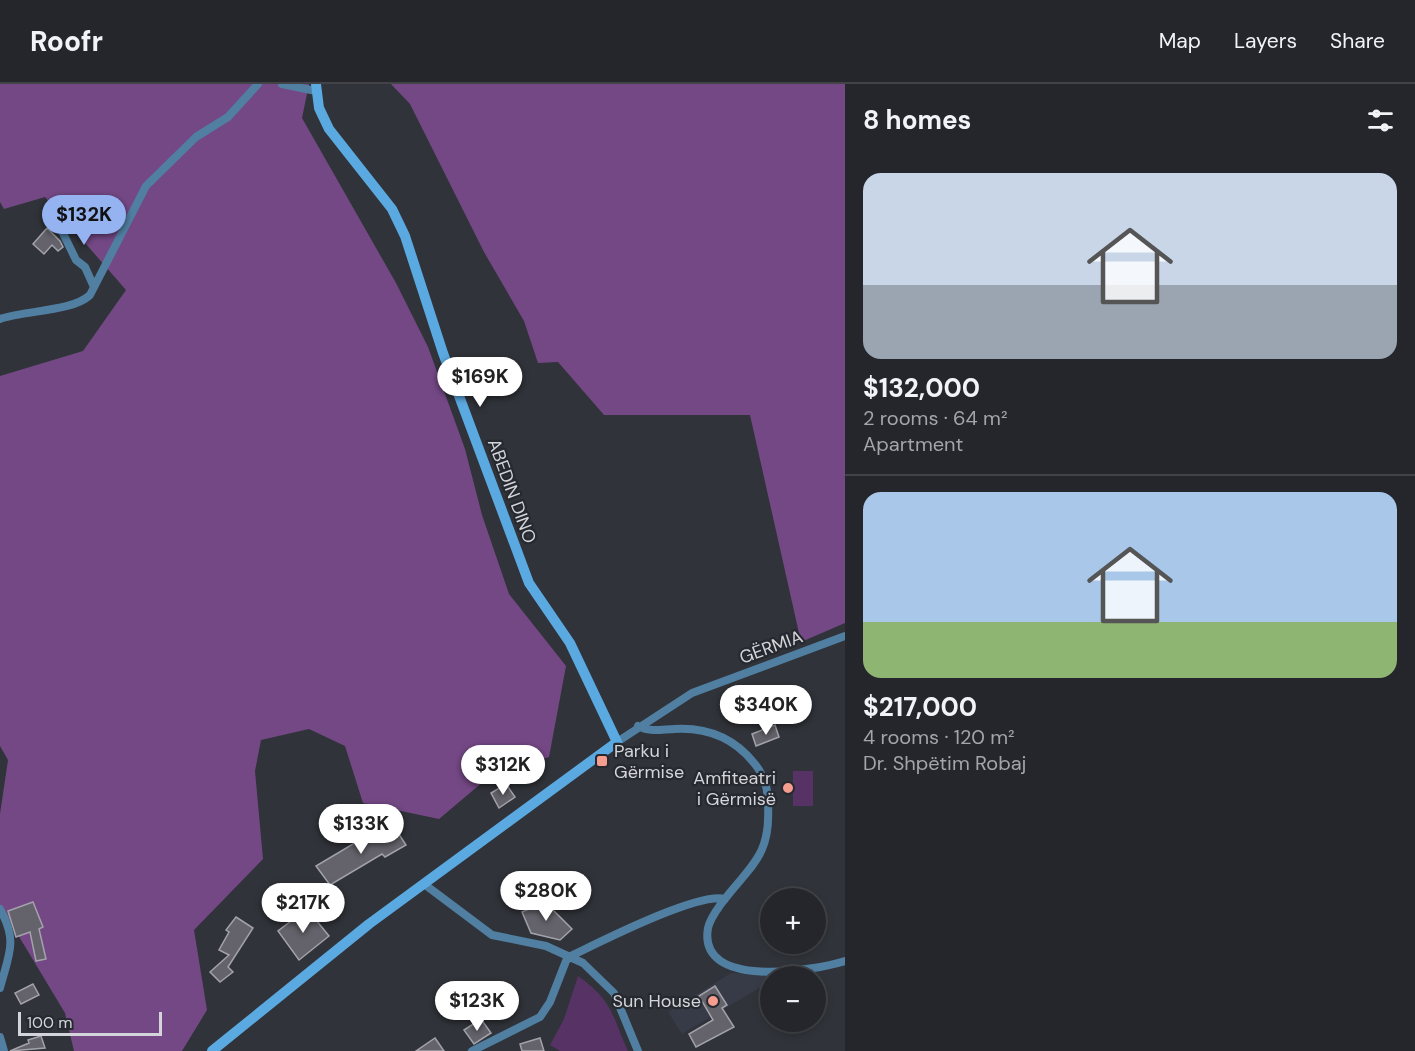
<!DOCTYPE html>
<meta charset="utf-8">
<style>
:root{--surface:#24262b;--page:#303237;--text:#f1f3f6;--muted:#a3a5a9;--line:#414347;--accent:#95b2f1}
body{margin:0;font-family:"DM Sans",sans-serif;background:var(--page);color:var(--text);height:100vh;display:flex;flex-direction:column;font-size:22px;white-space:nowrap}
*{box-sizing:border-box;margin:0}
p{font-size:20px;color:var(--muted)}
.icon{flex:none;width:33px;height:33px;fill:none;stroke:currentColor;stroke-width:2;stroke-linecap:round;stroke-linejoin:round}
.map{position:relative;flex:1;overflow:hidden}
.side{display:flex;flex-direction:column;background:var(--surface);width:570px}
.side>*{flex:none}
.buttons{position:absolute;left:760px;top:804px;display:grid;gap:12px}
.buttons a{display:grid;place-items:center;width:66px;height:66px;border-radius:50%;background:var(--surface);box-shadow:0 3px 9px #0003,0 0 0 2px var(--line);font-size:30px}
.scale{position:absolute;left:18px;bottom:15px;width:144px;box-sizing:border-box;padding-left:6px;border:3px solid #d4d5da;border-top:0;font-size:16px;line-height:21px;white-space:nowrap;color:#d4d5da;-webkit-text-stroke:4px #26292f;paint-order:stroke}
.price{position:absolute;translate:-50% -51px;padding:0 14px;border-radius:21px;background:#fff;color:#222;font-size:20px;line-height:39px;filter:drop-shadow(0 2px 3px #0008)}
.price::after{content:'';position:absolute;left:50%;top:36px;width:18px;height:14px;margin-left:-9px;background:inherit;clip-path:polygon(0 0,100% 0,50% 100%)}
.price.on{background:var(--accent);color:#111}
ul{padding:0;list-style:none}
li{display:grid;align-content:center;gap:12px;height:318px;padding:0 18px}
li+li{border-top:2px solid var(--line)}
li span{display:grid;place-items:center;height:186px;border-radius:18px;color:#555}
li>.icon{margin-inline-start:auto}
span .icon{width:108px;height:108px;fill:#fffc;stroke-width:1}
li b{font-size:26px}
h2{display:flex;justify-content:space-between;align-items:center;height:72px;padding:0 18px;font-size:26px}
header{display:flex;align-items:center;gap:36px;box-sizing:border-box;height:84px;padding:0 30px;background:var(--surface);border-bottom:2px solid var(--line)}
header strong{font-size:28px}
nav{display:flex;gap:33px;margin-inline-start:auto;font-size:21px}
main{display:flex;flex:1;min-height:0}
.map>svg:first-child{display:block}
.built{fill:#363b47}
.green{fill:#573264}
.forest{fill:#744885}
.building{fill:#64636b;stroke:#a3a2ab;stroke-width:1.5}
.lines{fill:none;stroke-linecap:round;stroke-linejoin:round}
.street{stroke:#507fa2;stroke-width:8}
.secondary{stroke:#5ba9e1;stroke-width:10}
.poi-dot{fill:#f59d8e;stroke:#26292f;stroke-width:2}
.labels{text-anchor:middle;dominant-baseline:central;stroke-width:4.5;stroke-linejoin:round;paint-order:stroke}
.street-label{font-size:18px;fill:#d4d5da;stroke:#26292f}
.poi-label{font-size:18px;fill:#d4d5da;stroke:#26292f;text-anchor:end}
</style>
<header>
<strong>Roofr</strong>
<nav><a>Map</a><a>Layers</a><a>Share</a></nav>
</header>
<main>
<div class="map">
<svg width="845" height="967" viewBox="0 0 845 967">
<rect width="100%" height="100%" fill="#303339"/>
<path class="built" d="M 731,889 L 780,891 L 771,892 L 771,897 L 682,950 L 668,928 Z"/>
<path class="green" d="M 793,687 L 813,687 L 813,722 L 793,722 Z
M 578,892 C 614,918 611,930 628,967 L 560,967 L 550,961 L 564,935 Z"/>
<path class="forest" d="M 0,0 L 309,0 L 302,34 L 396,199 L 428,263 L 465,365 L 482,431 L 509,510 L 566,582 L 549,673 L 490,692 L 439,735 L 363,719 L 345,662 L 309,645 L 261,656 L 255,687 L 263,775 L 194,846 L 207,926 L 182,967 L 74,967 L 65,929 L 0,821 L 0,730 L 8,676 L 0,662 L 0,292 L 83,267 L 126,206 L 45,113 L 4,125 L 0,118 Z
M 391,0 L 845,0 L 845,539 L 801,558 L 750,331 L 604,331 L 558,278 L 538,279 L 524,237 L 484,168 L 410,20 Z"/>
<path class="building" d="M 47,144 L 60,157 L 63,163 L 58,167 L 52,161 L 44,170 L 33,160 Z
M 775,641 L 779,653 L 756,662 L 752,650 Z
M 506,700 L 515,713 L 499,724 L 491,709 Z
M 393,741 L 406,761 L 385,773 L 382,770 L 330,801 L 316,782 L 363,754 L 365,757 Z
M 33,818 L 43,843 L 39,845 L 46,875 L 36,877 L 30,848 L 16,853 L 8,827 Z
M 541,820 L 547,820 L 572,845 L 560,856 L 531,849 L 522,828 Z
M 307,825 L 329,852 L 299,876 L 278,847 Z
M 236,833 L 253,844 L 228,883 L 233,888 L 220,898 L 210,888 L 229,871 L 219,866 L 229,848 L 226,846 Z
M 33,900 L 39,911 L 21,920 L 15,909 Z
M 715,902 L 727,921 L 722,924 L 734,943 L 696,963 L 689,950 L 713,936 L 699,912 Z
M 481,935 L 491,949 L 474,960 L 464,946 Z
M 41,952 L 45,964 L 10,967 L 29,959 L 28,956 Z
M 435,954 L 444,967 L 416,967 Z
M 540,954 L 544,967 L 522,967 L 520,960 Z"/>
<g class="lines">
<path class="street" d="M 282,0 L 316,7
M 53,137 L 60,143 L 76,176 L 85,183 L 94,203
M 0,235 C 25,226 72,228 90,211 L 146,102 L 196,53 L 228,33 L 258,0
M 638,642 C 649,648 662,646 674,645 C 707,643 734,654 754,679 C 765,692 768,705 768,721 C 771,774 749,782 721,820 C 716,827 710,835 708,844 C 697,906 813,887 845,877
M 617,658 L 692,609 L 845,552
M 424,800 L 492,851 L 546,862 L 583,879 L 614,909 L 638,967
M 0,825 C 18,857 9,870 0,904
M 0,953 L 4,967
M 472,967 L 540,933 L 550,918 L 566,877 L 571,872 C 600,858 698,808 725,815"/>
<path class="secondary" d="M 212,967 L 369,840 L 617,658 L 570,559 L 529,499 L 443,269 L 405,152 L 392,125 L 329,45 L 319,24 L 316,0"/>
</g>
<g class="poi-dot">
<rect x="596" y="671" width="12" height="12" rx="3"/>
<circle cx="788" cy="704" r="6"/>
<circle cx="713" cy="917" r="6"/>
</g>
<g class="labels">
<g class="street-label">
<text transform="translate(512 407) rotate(70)">ABEDIN DINO</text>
<text transform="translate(771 563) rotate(-20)">GËRMIA</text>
</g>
<g class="poi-label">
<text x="614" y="667" text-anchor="start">Parku i<tspan x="614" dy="21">Gërmise</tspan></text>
<text x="776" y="694">Amfiteatri<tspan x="776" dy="21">i Gërmisë</tspan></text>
<text x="701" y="917">Sun House</text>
</g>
</g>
</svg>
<div class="buttons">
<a>+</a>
<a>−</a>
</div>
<div class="scale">100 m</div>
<b class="price on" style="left:84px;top:162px">$132K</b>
<b class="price" style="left:480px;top:324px">$169K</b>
<b class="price" style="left:766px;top:652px">$340K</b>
<b class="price" style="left:503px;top:712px">$312K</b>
<b class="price" style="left:361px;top:771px">$133K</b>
<b class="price" style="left:546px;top:838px">$280K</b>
<b class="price" style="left:303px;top:850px">$217K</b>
<b class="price" style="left:477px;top:948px">$123K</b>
</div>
<section class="side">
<h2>8 homes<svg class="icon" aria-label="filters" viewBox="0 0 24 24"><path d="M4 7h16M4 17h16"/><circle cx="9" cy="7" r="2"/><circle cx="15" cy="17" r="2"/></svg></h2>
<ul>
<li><span style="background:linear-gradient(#c9d6e8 60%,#9aa5b1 0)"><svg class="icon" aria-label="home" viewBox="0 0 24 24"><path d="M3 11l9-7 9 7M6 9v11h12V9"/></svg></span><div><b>$132,000</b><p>2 rooms · 64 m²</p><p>Apartment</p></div></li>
<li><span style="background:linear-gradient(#a9c7e8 70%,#8fb573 0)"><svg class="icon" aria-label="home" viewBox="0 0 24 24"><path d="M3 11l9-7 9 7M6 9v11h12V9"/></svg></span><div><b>$217,000</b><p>4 rooms · 120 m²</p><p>Dr. Shpëtim Robaj</p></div></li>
</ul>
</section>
</main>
